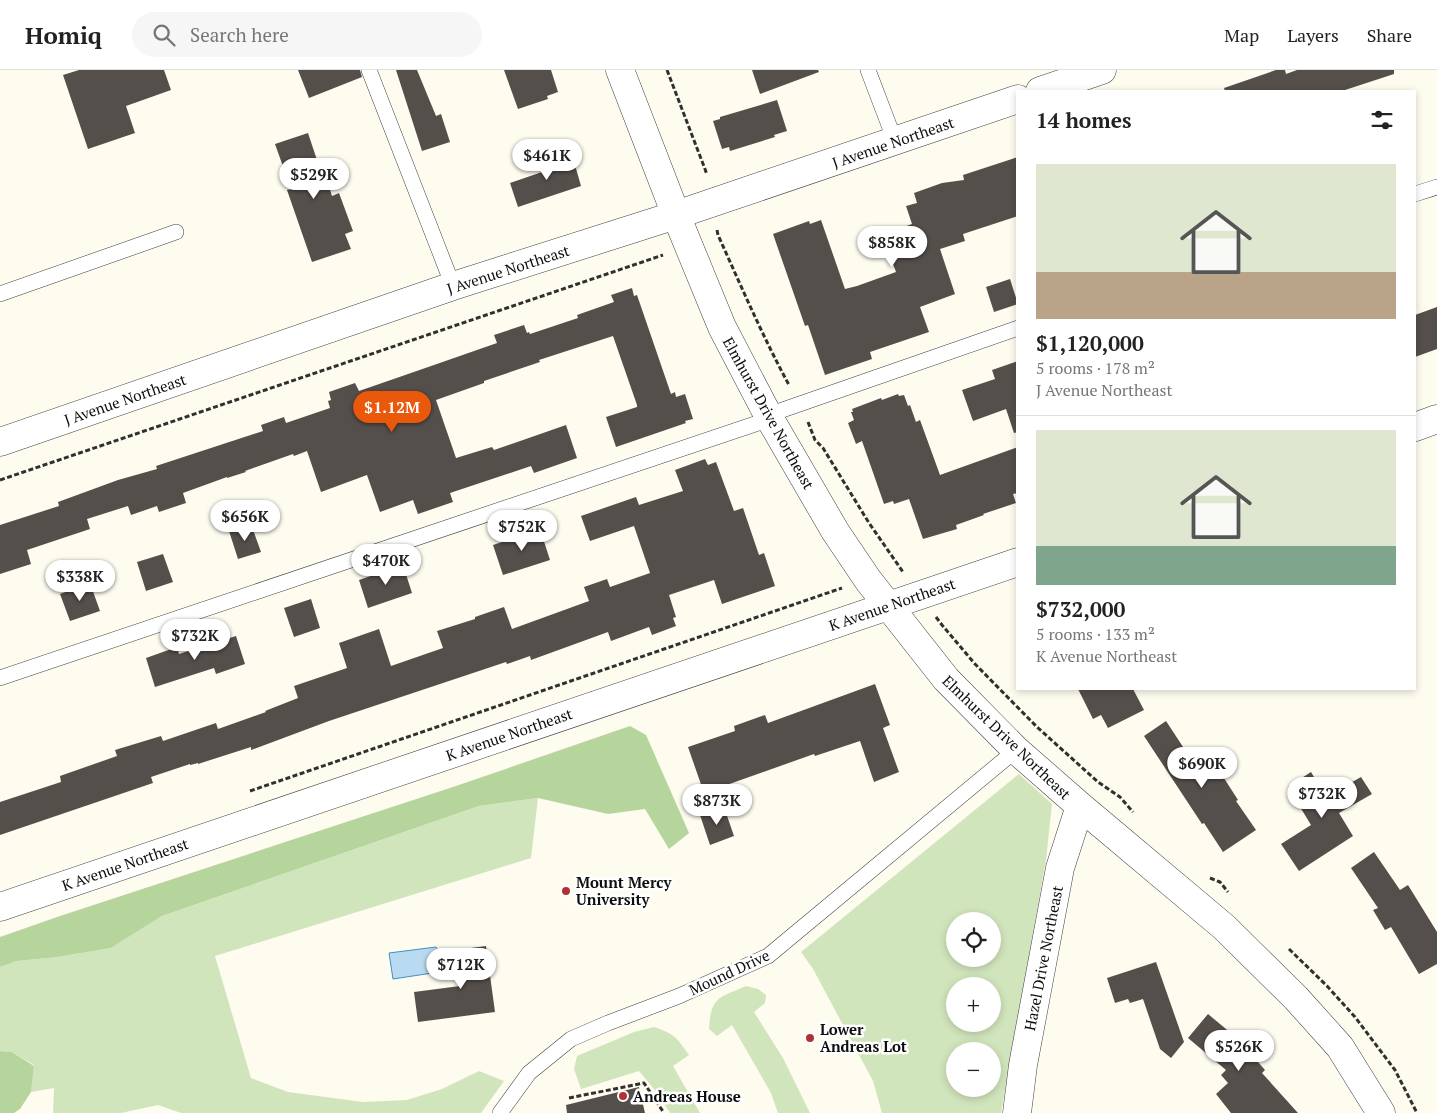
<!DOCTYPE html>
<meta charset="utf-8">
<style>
:root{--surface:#fff;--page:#f6f6f6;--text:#222;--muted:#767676;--line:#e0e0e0;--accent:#ea580c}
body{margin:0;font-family:"PT Serif",serif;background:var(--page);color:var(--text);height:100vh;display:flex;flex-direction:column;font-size:19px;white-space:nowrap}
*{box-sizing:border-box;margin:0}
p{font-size:16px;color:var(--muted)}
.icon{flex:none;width:28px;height:28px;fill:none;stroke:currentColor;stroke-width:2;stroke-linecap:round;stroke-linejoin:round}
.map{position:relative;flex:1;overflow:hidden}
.panel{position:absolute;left:1016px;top:20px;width:400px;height:600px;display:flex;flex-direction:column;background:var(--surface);border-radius:0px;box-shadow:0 2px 8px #0003}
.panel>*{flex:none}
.tools{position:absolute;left:946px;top:842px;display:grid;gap:10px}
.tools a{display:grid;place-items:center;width:55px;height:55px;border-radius:50%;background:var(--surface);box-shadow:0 2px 8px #0003;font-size:25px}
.price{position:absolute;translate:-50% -42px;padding:0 11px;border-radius:18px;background:#fff;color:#222;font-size:16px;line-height:32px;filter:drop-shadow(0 1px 2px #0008)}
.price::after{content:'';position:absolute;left:50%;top:30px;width:15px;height:11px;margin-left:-8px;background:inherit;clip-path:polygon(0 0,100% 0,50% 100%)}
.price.active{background:var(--accent);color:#fff}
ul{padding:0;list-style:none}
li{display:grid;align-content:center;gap:10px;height:265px;padding:0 20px}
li+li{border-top:1px solid var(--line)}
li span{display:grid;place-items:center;height:155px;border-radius:0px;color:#555}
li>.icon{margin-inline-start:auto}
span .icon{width:90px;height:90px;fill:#fffc;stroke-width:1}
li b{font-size:21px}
h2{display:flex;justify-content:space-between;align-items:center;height:60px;padding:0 20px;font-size:21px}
header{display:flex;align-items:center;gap:30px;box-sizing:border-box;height:70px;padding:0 25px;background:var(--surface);border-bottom:1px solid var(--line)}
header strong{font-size:24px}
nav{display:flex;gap:28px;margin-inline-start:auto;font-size:18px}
.search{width:350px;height:45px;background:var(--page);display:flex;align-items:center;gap:12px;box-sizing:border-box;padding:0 18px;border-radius:28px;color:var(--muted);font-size:19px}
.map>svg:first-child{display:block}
.green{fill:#d1e5bc;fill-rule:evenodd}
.forest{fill:#b5d59c}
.water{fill:#b8dbf1;stroke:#458ec2}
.building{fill:#554f4b}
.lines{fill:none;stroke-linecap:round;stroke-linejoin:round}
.service-casing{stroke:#414141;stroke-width:16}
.minor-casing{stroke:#414141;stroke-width:29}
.path{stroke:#303030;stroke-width:3;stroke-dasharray:5 2.5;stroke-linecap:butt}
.service{stroke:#fff;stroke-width:15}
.minor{stroke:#fff;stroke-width:28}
.poi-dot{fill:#b23135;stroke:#fff;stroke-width:2}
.labels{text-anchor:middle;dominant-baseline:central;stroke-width:5;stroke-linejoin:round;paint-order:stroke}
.street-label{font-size:15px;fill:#0e0e0e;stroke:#fff}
.poi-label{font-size:15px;font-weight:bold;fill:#0e0e0e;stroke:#fff;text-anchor:start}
</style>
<header>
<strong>Homiq</strong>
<div class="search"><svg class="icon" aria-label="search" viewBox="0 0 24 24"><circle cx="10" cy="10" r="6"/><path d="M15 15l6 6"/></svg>Search here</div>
<nav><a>Map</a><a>Layers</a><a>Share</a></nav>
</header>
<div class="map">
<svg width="1437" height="1043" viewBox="0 0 1437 1043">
<rect width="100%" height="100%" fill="#fefbef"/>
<path class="green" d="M 1019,704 L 1052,734 L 1046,790 L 1001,1043 L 882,1043 L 873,1011 L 813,899 L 801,882 ZM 992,851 L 992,889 L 955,889 L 955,851 ZM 955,916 L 992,916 L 992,954 L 955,954 ZM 955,981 L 992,981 L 992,1019 L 955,1019 Z
M 538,728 L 531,788 L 215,886 L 251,1008 L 288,1022 L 363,1032 L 407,1030 L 442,1019 L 479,1001 L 504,1011 L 481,1043 L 181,1043 L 158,1035 L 121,1043 L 53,1043 L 54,1018 L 31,1022 L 34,995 L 12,982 L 0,981 L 0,897 L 17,891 L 58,887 L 111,878 L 162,846 L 479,736 Z
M 746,916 L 758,919 L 766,925 L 765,933 L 754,942 L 783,988 L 810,1043 L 778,1043 L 771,1023 L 732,955 L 717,966 L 709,959 C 711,926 719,928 746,916 Z
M 654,957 C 675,964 677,968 689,985 L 673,996 L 700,1043 L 670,1043 L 654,1019 L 639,1001 L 581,1019 L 574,999 L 577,986 L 634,962 Z"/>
<path class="forest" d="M 630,656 L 646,665 L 689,763 L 669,779 L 645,739 L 608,744 L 538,728 L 479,736 L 162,846 L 111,878 L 58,887 L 17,891 L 0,897 L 0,867 L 60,846 L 456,716 Z
M 0,981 L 12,982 L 34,996 L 31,1022 L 20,1039 L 14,1043 L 0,1043 Z"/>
<path class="water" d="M 436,877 L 438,880 L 441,899 L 439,902 L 393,909 L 389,883 Z"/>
<path class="building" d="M 79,0 L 164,0 L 171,20 L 126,36 L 135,63 L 88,79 L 63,5 Z
M 298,0 L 360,0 L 362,7 L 309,28 Z
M 396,0 L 417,0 L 436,46 L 441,44 L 450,72 L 422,81 Z
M 504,0 L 551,0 L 558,22 L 547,26 L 548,29 L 518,39 Z
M 752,0 L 818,0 L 819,2 L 760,24 Z
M 1276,0 L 1285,0 L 1286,4 L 1297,0 L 1394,0 L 1394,4 L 1342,21 L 1225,21 L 1224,18 Z
M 777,30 L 787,61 L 774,65 L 775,67 L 730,81 L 729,77 L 722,79 L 713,51 L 720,49 L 720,47 Z
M 308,63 L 323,108 L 326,107 L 332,126 L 339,123 L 353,161 L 345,164 L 351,179 L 312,192 L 287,120 L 291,119 L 275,74 Z
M 568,82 L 572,95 L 575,95 L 581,116 L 518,137 L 510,113 L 542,102 L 538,91 Z
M 1018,87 L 1018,146 L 963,164 L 965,171 L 940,179 L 955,224 L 920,237 L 929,262 L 870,282 L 872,289 L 825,305 L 808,255 L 805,256 L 773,164 L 809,151 L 810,154 L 821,150 L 845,219 L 857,216 L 896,202 L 882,165 L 912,154 L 906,136 L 917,133 L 914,123 L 942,113 L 964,110 L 963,105 Z
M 1010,209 L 1018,234 L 994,242 L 986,217 Z
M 632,218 L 634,226 L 637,225 L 671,324 L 675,322 L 676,327 L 685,324 L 693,349 L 685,351 L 686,353 L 616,377 L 606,347 L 637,337 L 637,335 L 613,266 L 539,290 L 540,292 L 484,311 L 484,313 L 436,330 L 456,388 L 492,377 L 494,380 L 566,355 L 577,388 L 534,403 L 531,396 L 450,423 L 453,432 L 418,444 L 413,430 L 380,442 L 367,405 L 321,422 L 307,381 L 294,386 L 293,384 L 245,401 L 246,402 L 227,408 L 227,407 L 183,423 L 186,433 L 159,442 L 157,436 L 131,445 L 128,436 L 87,449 L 90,459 L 27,480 L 31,494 L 0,504 L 0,455 L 59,436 L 58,432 L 118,410 L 157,399 L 156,396 L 263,361 L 261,355 L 284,347 L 286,353 L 330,338 L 328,331 L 331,330 L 329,322 L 355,313 L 359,321 L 434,295 L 497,273 L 494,265 L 524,255 L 527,263 L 529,262 L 530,264 L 578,248 L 577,245 L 614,232 L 611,225 Z
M 1437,237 L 1437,279 L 1415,287 L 1415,245 Z
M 1018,291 L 1018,362 L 1014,363 L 1006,339 L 973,351 L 962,320 L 995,309 L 992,300 Z
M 898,324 L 899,326 L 904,325 L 908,336 L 910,335 L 916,352 L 920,350 L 940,405 L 1018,377 L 1018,423 L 1013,424 L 1016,433 L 983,444 L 984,445 L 956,455 L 957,459 L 923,469 L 909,429 L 894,434 L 893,431 L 884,434 L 862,371 L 856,374 L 848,353 L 854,350 L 851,342 L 853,342 L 852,339 L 881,328 L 882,330 Z
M 705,389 L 708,395 L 716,392 L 734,441 L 743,438 L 759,485 L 764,483 L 775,516 L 722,534 L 714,510 L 669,525 L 676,547 L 673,548 L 676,556 L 652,565 L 649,557 L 611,571 L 608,562 L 531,590 L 530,586 L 507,594 L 506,592 L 329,651 L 251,680 L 251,677 L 198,694 L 198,693 L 190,695 L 190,694 L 151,707 L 153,713 L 0,765 L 0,732 L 61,712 L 60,706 L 117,686 L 115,680 L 161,666 L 163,671 L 216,653 L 218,659 L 266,642 L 265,641 L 298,628 L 294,616 L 347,598 L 339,573 L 379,559 L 391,596 L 443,578 L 437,561 L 475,549 L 475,547 L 504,537 L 512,559 L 589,531 L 584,517 L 607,509 L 610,517 L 650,503 L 634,456 L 590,471 L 581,446 L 636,427 L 639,435 L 683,421 L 675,400 Z
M 251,454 L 261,482 L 238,489 L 229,461 Z
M 540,459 L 550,490 L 503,505 L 493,475 Z
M 163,484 L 173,512 L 146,521 L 137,492 Z
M 403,495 L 412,523 L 368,538 L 359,510 Z
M 90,513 L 100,541 L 70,551 L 60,524 Z
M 311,529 L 320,558 L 294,567 L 284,538 Z
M 236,566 L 245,594 L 216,604 L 214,598 L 155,617 L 146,588 L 177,577 L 179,584 Z
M 875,614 L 890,655 L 883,658 L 899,702 L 874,712 L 860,671 L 815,686 L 814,684 L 704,723 L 688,677 L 735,661 L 734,656 L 765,645 L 768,653 Z
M 1078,619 L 1133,619 L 1144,640 L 1108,658 L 1101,645 L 1093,649 Z
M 1166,651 L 1189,686 L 1199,679 L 1218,708 L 1222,705 L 1238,730 L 1236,731 L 1256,760 L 1223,782 L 1204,753 L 1202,754 L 1144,666 Z
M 1311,702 L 1326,727 L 1361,707 L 1372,724 L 1339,743 L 1353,766 L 1299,801 L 1281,774 L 1311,755 L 1288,717 Z
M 724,737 L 734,766 L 710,775 L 700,745 Z
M 1374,782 L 1400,820 L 1408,815 L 1437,862 L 1437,894 L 1419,904 L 1391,857 L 1385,860 L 1373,840 L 1378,838 L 1351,798 Z
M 486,876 L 495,942 L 418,952 L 414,922 L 460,916 L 456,880 Z
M 1156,892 L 1184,972 L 1171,988 L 1160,979 L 1143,929 L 1130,933 L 1128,929 L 1115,933 L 1107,908 Z
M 1208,944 L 1250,979 L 1260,990 L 1258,992 L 1265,1000 L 1262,1003 L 1298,1043 L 1231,1043 L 1216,1024 L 1228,1013 L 1221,1005 L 1226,1000 L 1188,968 Z
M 639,1017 L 645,1043 L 567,1043 L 566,1035 Z"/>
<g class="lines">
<g class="service-casing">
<path id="service" d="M 369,0 L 453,216
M 868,0 L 895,71
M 1415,124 L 1437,117
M 0,224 L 176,162
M 768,345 L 1018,258
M 0,608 L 770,349
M 500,1043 L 529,1003 L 571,969 L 608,953 L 679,926 L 768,886 L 1016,680"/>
</g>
<g class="minor-casing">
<path id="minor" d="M 620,0 L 676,145 L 722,257 L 770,349 L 835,461 L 868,510 L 946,609 L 1016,680 L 1080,736 L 1224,857 L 1296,928 L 1340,977 L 1381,1043
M 1040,21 L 1102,0
M 1415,357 L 1437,349
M 0,372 L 453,216 L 676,145 L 1018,29
M 0,837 L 1018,492
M 1017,1043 L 1023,995 L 1060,798 L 1080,736"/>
</g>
<path class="path" d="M 667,0 L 705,99 L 707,105
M 717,160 L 718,165 C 741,216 763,267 789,315
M 808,352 L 815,370 L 823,378 L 869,453 L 903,502
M 0,410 L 663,185
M 936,547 L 942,555 L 975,594 L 1037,657 L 1098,712 L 1120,727 L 1133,742
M 250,721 L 842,518
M 1210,808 L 1220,812 L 1228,822
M 1289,879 L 1327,916 L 1355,947 L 1395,1000 L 1417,1043
M 569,1028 L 644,1013 L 664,1043"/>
<use href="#service" class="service"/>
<use href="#minor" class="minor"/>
</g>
<g class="poi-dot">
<circle cx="566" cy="821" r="5"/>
<circle cx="810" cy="968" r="5"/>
<circle cx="623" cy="1026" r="5"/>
</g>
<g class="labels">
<g class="street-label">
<text transform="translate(893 72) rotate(-19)">J Avenue Northeast</text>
<text transform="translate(508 199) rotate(-18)">J Avenue Northeast</text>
<text transform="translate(125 329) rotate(-19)">J Avenue Northeast</text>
<text transform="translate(769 343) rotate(61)">Elmhurst Drive Northeast</text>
<text transform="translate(892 534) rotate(-19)">K Avenue Northeast</text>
<text transform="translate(509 664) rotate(-19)">K Avenue Northeast</text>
<text transform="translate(1007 667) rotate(44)">Elmhurst Drive Northeast</text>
<text transform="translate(125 794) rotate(-19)">K Avenue Northeast</text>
<text transform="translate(1043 888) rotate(-79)">Hazel Drive Northeast</text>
<text transform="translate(729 902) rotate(-25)">Mound Drive</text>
</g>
<g class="poi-label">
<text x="576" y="812">Mount Mercy<tspan x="576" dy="17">University</tspan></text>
<text x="820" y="959">Lower<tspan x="820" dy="17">Andreas Lot</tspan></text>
<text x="633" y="1026">Andreas House</text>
</g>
</g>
</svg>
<div class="tools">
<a><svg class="icon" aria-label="locate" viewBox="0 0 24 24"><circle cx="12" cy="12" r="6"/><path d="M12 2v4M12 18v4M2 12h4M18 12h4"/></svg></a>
<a>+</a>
<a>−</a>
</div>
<b class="price" style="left:547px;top:111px">$461K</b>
<b class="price" style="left:314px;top:130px">$529K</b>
<b class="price" style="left:892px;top:198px">$858K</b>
<b class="price active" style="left:392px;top:363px">$1.12M</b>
<b class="price" style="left:245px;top:472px">$656K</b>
<b class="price" style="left:522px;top:482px">$752K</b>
<b class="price" style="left:386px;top:516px">$470K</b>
<b class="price" style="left:80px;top:532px">$338K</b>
<b class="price" style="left:195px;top:591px">$732K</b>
<b class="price" style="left:1202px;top:719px">$690K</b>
<b class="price" style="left:1322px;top:749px">$732K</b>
<b class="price" style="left:717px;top:756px">$873K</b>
<b class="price" style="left:461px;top:920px">$712K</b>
<b class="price" style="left:1239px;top:1002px">$526K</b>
<section class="panel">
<h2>14 homes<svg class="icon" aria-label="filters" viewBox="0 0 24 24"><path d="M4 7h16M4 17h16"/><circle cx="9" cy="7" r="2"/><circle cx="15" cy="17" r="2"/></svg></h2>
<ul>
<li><span style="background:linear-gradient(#dfe7d0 70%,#b9a48a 0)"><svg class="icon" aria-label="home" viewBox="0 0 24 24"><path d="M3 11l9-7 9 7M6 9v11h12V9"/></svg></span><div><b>$1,120,000</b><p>5 rooms · 178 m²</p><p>J Avenue Northeast</p></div></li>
<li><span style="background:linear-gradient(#dfe7d0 75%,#7fa58c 0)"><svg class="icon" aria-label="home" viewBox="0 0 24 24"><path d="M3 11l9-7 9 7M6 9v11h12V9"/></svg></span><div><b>$732,000</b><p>5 rooms · 133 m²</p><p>K Avenue Northeast</p></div></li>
</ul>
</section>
</div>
